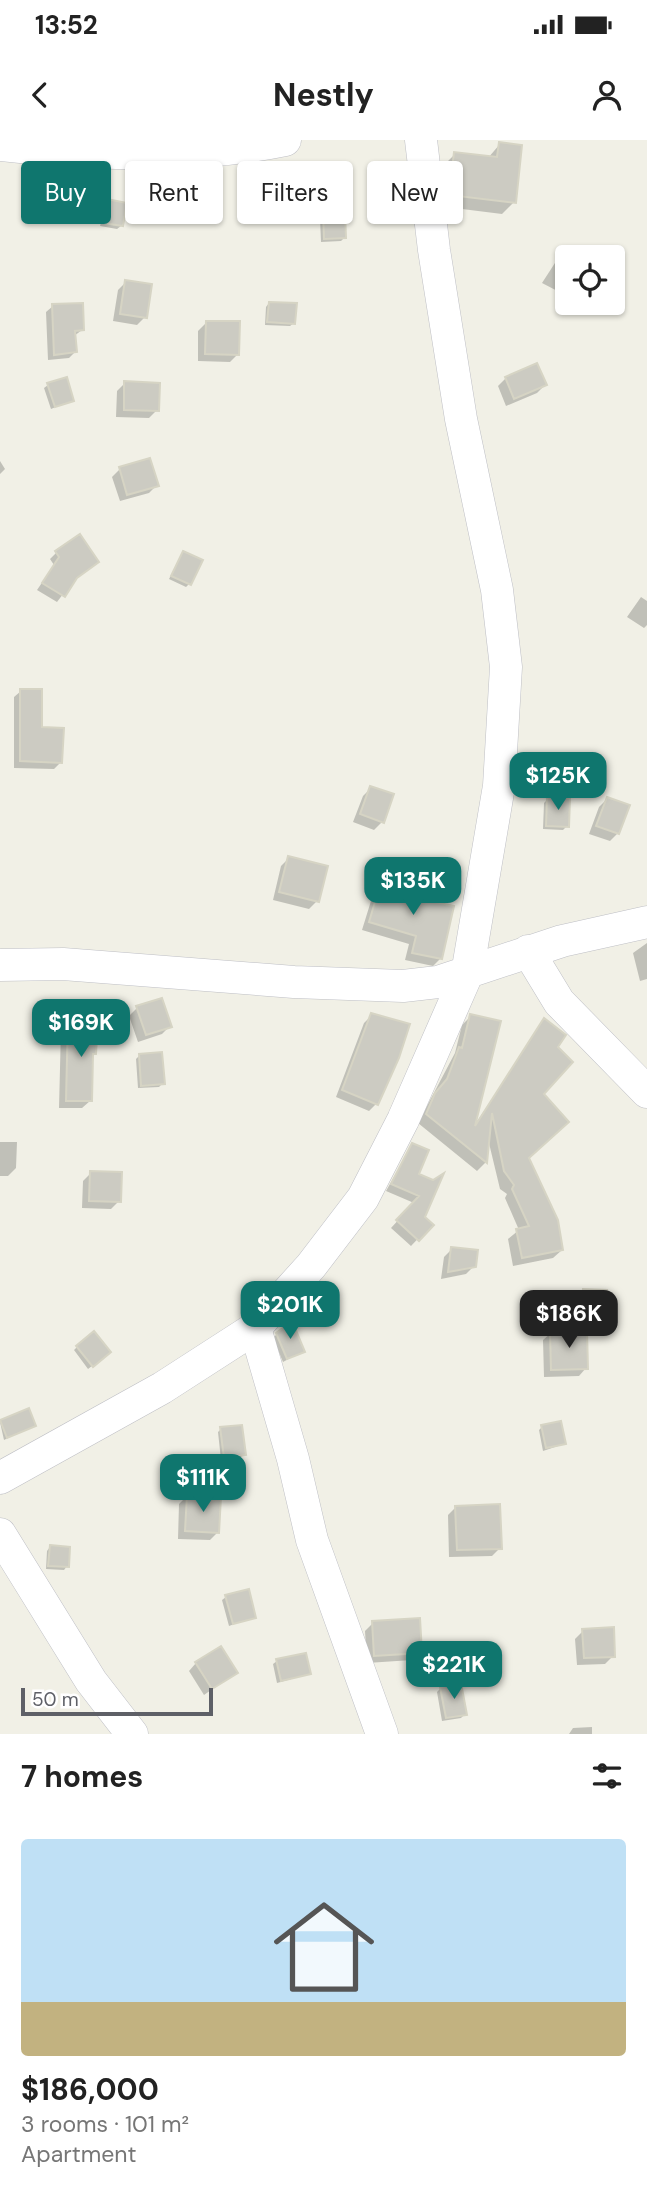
<!DOCTYPE html>
<meta charset="utf-8">
<style>
:root{--surface:#fff;--page:#f2f2f2;--text:#222;--muted:#767676;--line:#e0e0e0;--accent:#0f766e}
body{margin:0;font-family:"DM Sans",sans-serif;background:var(--page);color:var(--text);height:100vh;display:flex;flex-direction:column;font-size:26px;white-space:nowrap}
*{box-sizing:border-box;margin:0}
p{font-size:23px;color:var(--muted)}
.icon{flex:none;width:38px;height:38px;fill:none;stroke:currentColor;stroke-width:2;stroke-linecap:round;stroke-linejoin:round}
.map{position:relative;height:1594px;overflow:hidden}
.drawer{display:flex;flex-direction:column;background:var(--surface);flex:1}
.drawer>*{flex:none}
.top-card{position:absolute;left:21px;top:21px;width:606px;height:63px;display:flex;gap:14px}
.buttons{position:absolute;left:555px;top:105px;display:grid;gap:14px}
.buttons a{display:grid;place-items:center;width:70px;height:70px;border-radius:7px;background:var(--surface);box-shadow:0 2px 5px #0004;font-size:35px}
.scale{position:absolute;left:21px;bottom:18px;width:192px;box-sizing:border-box;padding-left:7px;border:4px solid #5e6067;border-top:0;font-size:19px;line-height:24px;white-space:nowrap;color:#5e6067;-webkit-text-stroke:5px #fff;paint-order:stroke}
.price{position:absolute;translate:-50% -60px;padding:0 16px;border-radius:14px;background:var(--accent);color:#fff;font-size:23px;line-height:46px;filter:drop-shadow(0 2px 4px #0008)}
.price::after{content:'';position:absolute;left:50%;top:42px;width:21px;height:16px;margin-left:-10px;background:inherit;clip-path:polygon(0 0,100% 0,50% 100%)}
.price.on{background:#222;color:#fff}
ul{padding:0;list-style:none}
li{display:grid;align-content:center;gap:14px;height:371px;padding:0 21px}
li+li{border-top:2px solid var(--line)}
li span{display:grid;place-items:center;height:217px;border-radius:7px;color:#555}
li>.icon{margin-inline-start:auto}
span .icon{width:126px;height:126px;fill:#fffc;stroke-width:1}
li b{font-size:30px}
h2{display:flex;justify-content:space-between;align-items:center;height:84px;padding:0 21px;font-size:30px}
.pill{padding:0 24px;border-radius:7px;background:var(--surface);box-shadow:0 2px 5px #0004;font-size:24px;line-height:63px}
.pill.on{background:var(--accent);color:#fff}
.status{display:flex;justify-content:space-between;align-items:center;height:49px;padding:0 35px;background:var(--surface);direction:ltr}
.status svg{height:19px;fill:currentColor}
header{display:flex;justify-content:space-between;align-items:center;height:91px;padding:0 21px;background:var(--surface);font-size:32px;font-weight:700}
.map>svg:first-child{display:block}
.shadow{fill:#0003}
.building{fill:#cccbc2;stroke:#d6d4c4;stroke-width:2}
.lines{fill:none;stroke-linecap:round;stroke-linejoin:round}
.minor-casing{stroke:#bebfc5;stroke-width:33}
.minor{stroke:#fff;stroke-width:32}
</style>
<div class="status"><b>13:52</b><svg viewBox="0 0 49 12"><path d="M0 12V9h3v3zM5 12V6h3v6zM10 12V3h3v9zM15 12V0h3v12zM26 1h20v11H26zM47 4h2v5h-2z"/></svg></div>
<header><svg class="icon" aria-label="back" viewBox="0 0 24 24"><path d="M15 5l-7 7 7 7"/></svg>Nestly<svg class="icon" aria-label="person" viewBox="0 0 24 24"><circle cx="12" cy="8" r="4"/><path d="M4 21q1-7 8-7t8 7"/></svg></header>
<div class="map">
<svg width="647" height="1594" viewBox="0 0 647 1594">
<rect width="100%" height="100%" fill="#f1f0e6"/>
<path class="shadow" d="M 500,4 L 514,62 L 502,74 L 438,66 L 443,26 L 455,14 L 488,18 Z
M 108,61 L 121,86 L 117,89 L 100,86 Z
M 324,75 L 344,98 L 341,101 L 321,102 L 320,79 Z
M 564,109 L 580,117 L 567,117 L 567,156 L 542,143 Z
M 126,142 L 145,177 L 137,185 L 113,181 L 118,150 Z
M 269,163 L 294,183 L 290,186 L 265,185 L 266,167 Z
M 53,166 L 82,190 L 74,196 L 76,211 L 69,218 L 48,220 L 46,172 Z
M 206,183 L 238,214 L 230,222 L 198,221 L 198,191 Z
M 536,225 L 545,245 L 537,253 L 506,266 L 498,246 L 506,238 Z
M 125,243 L 157,270 L 149,278 L 116,277 L 117,251 Z
M 48,245 L 72,260 L 51,269 L 44,248 Z
M 0,321 L 5,329 L 0,334 Z
M 120,329 L 157,345 L 149,353 L 120,361 L 112,337 Z
M 56,413 L 97,422 L 73,441 L 57,462 L 37,450 L 54,425 L 50,419 Z
M 183,413 L 189,444 L 186,447 L 169,439 Z
M 641,457 L 647,461 L 647,485 L 644,488 L 627,477 Z
M 21,551 L 61,622 L 54,629 L 14,628 L 14,557 Z
M 371,648 L 382,682 L 374,690 L 353,682 L 363,656 Z
M 548,659 L 567,686 L 563,690 L 543,689 L 544,663 Z
M 607,659 L 618,693 L 610,701 L 589,694 L 599,667 Z
M 289,718 L 317,761 L 309,769 L 273,760 L 281,726 Z
M 382,740 L 415,759 L 441,818 L 433,826 L 405,820 L 409,804 L 362,790 L 375,748 Z
M 647,803 L 647,839 L 640,841 L 633,813 Z
M 137,868 L 170,886 L 162,894 L 138,902 L 129,876 Z
M 372,875 L 376,964 L 369,971 L 336,957 L 364,883 Z
M 471,876 L 474,986 L 544,881 L 555,908 L 527,1019 L 562,1110 L 553,1118 L 513,1126 L 508,1099 L 519,1090 L 505,1058 L 507,1054 L 500,1049 L 488,999 L 485,1023 L 477,1031 L 418,983 L 455,913 L 462,885 Z
M 69,880 L 94,913 L 91,917 L 90,961 L 82,968 L 59,968 L 61,888 Z
M 140,915 L 163,943 L 159,947 L 138,948 L 136,919 Z
M 0,1002 L 17,1002 L 16,1028 L 8,1036 L 0,1036 Z
M 412,1005 L 423,1077 L 431,1085 L 411,1106 L 391,1088 L 414,1063 L 386,1051 Z
M 91,1033 L 119,1061 L 111,1069 L 82,1068 L 83,1041 Z
M 452,1109 L 474,1126 L 466,1134 L 441,1139 L 444,1117 Z
M 584,1151 L 604,1170 L 600,1173 L 579,1173 L 580,1155 Z
M 551,1193 L 586,1228 L 579,1236 L 544,1237 L 543,1200 Z
M 277,1194 L 303,1211 L 283,1222 L 273,1198 Z
M 77,1207 L 105,1216 L 88,1229 L 74,1210 Z
M 0,1282 L 1,1281 L 34,1285 L 4,1300 Z
M 542,1287 L 564,1304 L 543,1311 L 539,1290 Z
M 221,1289 L 244,1314 L 240,1318 L 221,1320 L 218,1292 Z
M 187,1356 L 218,1392 L 210,1400 L 178,1399 L 179,1364 Z
M 456,1367 L 500,1408 L 492,1416 L 449,1417 L 448,1375 Z
M 50,1407 L 67,1426 L 64,1430 L 46,1429 L 47,1411 Z
M 226,1457 L 254,1477 L 229,1486 L 222,1460 Z
M 373,1483 L 420,1513 L 412,1520 L 367,1523 L 365,1491 Z
M 583,1491 L 613,1516 L 605,1524 L 577,1525 L 575,1499 Z
M 277,1521 L 309,1534 L 277,1543 L 273,1524 Z
M 196,1523 L 235,1533 L 204,1555 L 189,1531 Z
M 441,1548 L 465,1574 L 461,1578 L 442,1581 L 437,1552 Z
M 592,1587 L 592,1594 L 569,1594 L 573,1588 Z"/>
<path class="building" d="M 499,2 L 522,5 L 516,63 L 449,55 L 454,12 L 497,17 Z
M 107,59 L 127,63 L 123,86 L 103,83 Z
M 345,72 L 346,98 L 324,99 L 323,73 Z
M 125,140 L 152,144 L 147,178 L 120,174 Z
M 269,162 L 297,163 L 295,184 L 267,182 Z
M 83,163 L 84,190 L 75,191 L 77,212 L 54,215 L 52,164 Z
M 206,181 L 240,181 L 239,215 L 205,214 Z
M 537,223 L 547,245 L 514,259 L 505,237 Z
M 67,237 L 74,261 L 55,267 L 47,243 Z
M 124,241 L 160,243 L 159,271 L 124,270 Z
M 150,318 L 159,346 L 127,355 L 119,327 Z
M 80,394 L 99,422 L 77,438 L 65,457 L 42,443 L 59,417 L 55,411 Z
M 183,411 L 203,420 L 191,445 L 171,436 Z
M 20,549 L 42,549 L 42,587 L 64,588 L 62,623 L 20,621 Z
M 370,646 L 394,654 L 384,683 L 360,674 Z
M 547,657 L 570,658 L 569,687 L 546,686 Z
M 607,657 L 630,665 L 619,694 L 596,686 Z
M 288,716 L 328,726 L 319,762 L 279,752 Z
M 382,738 L 420,749 L 417,758 L 454,766 L 442,819 L 412,813 L 416,796 L 369,782 Z
M 162,858 L 172,887 L 146,895 L 136,866 Z
M 371,873 L 410,884 L 399,918 L 378,965 L 342,950 Z
M 470,874 L 501,881 L 475,986 L 544,878 L 566,895 L 558,907 L 573,922 L 544,954 L 569,982 L 529,1018 L 558,1080 L 563,1110 L 522,1118 L 516,1089 L 529,1086 L 512,1049 L 514,1045 L 504,1031 L 492,973 L 487,1023 L 426,974 L 435,953 L 447,939 L 459,907 L 462,908 Z
M 68,878 L 98,880 L 96,914 L 93,914 L 92,961 L 66,961 Z
M 162,912 L 165,944 L 141,946 L 139,914 Z
M 412,1003 L 429,1010 L 419,1034 L 433,1040 L 444,1033 L 425,1077 L 434,1085 L 419,1101 L 396,1080 L 419,1056 L 391,1044 Z
M 90,1031 L 122,1032 L 121,1062 L 89,1061 Z
M 451,1107 L 478,1110 L 476,1127 L 448,1132 Z
M 583,1149 L 607,1150 L 606,1170 L 582,1170 Z
M 292,1181 L 305,1212 L 287,1219 L 276,1193 Z
M 587,1190 L 588,1229 L 551,1230 L 550,1191 Z
M 94,1191 L 111,1212 L 93,1227 L 76,1206 Z
M 29,1268 L 36,1286 L 7,1298 L 0,1280 Z
M 561,1281 L 566,1304 L 546,1308 L 541,1285 Z
M 242,1285 L 246,1315 L 224,1318 L 220,1287 Z
M 187,1355 L 221,1356 L 219,1393 L 185,1391 Z
M 500,1364 L 502,1409 L 457,1410 L 455,1366 Z
M 50,1405 L 70,1407 L 69,1427 L 48,1426 Z
M 249,1449 L 256,1478 L 233,1484 L 225,1455 Z
M 420,1478 L 422,1513 L 374,1516 L 372,1481 Z
M 614,1487 L 615,1517 L 584,1518 L 582,1489 Z
M 221,1506 L 238,1533 L 212,1549 L 195,1522 Z
M 306,1513 L 311,1534 L 281,1541 L 276,1519 Z
M 461,1543 L 467,1575 L 446,1578 L 440,1547 Z"/>
<g class="lines">
<g class="minor-casing">
<path id="minor" d="M 0,5 C 93,15 193,19 285,0
M 528,811 L 559,862 L 647,952
M 0,825 L 63,824 L 294,842 L 403,846 L 438,842 L 562,801 L 647,782
M 255,1188 L 293,1319 L 312,1400 L 382,1594
M 0,1338 L 162,1248 L 255,1188 L 311,1126 L 363,1058 L 403,980 L 467,834 L 499,646 L 506,527 L 497,450 L 461,279 L 434,110 L 421,0
M 0,1394 L 91,1541 L 132,1594"/>
</g>
<use href="#minor" class="minor"/>
</g>
</svg>
<div class="buttons">
<a><svg class="icon" aria-label="locate" viewBox="0 0 24 24"><circle cx="12" cy="12" r="6"/><path d="M12 2v4M12 18v4M2 12h4M18 12h4"/></svg></a>
</div>
<div class="scale">50 m</div>
<b class="price" style="left:558px;top:672px">$125K</b>
<b class="price" style="left:413px;top:777px">$135K</b>
<b class="price" style="left:81px;top:919px">$169K</b>
<b class="price" style="left:290px;top:1201px">$201K</b>
<b class="price on" style="left:569px;top:1210px">$186K</b>
<b class="price" style="left:203px;top:1374px">$111K</b>
<b class="price" style="left:454px;top:1561px">$221K</b>
<div class="top-card">
<a class="pill on">Buy</a>
<a class="pill">Rent</a>
<a class="pill">Filters</a>
<a class="pill">New</a>
</div>
</div>
<section class="drawer">
<h2>7 homes<svg class="icon" aria-label="filters" viewBox="0 0 24 24"><path d="M4 7h16M4 17h16"/><circle cx="9" cy="7" r="2"/><circle cx="15" cy="17" r="2"/></svg></h2>
<ul>
<li><span style="background:linear-gradient(#bfe0f5 75%,#c2b280 0)"><svg class="icon" aria-label="home" viewBox="0 0 24 24"><path d="M3 11l9-7 9 7M6 9v11h12V9"/></svg></span><div><b>$186,000</b><p>3 rooms · 101 m²</p><p>Apartment</p></div></li>
</ul>
</section>
